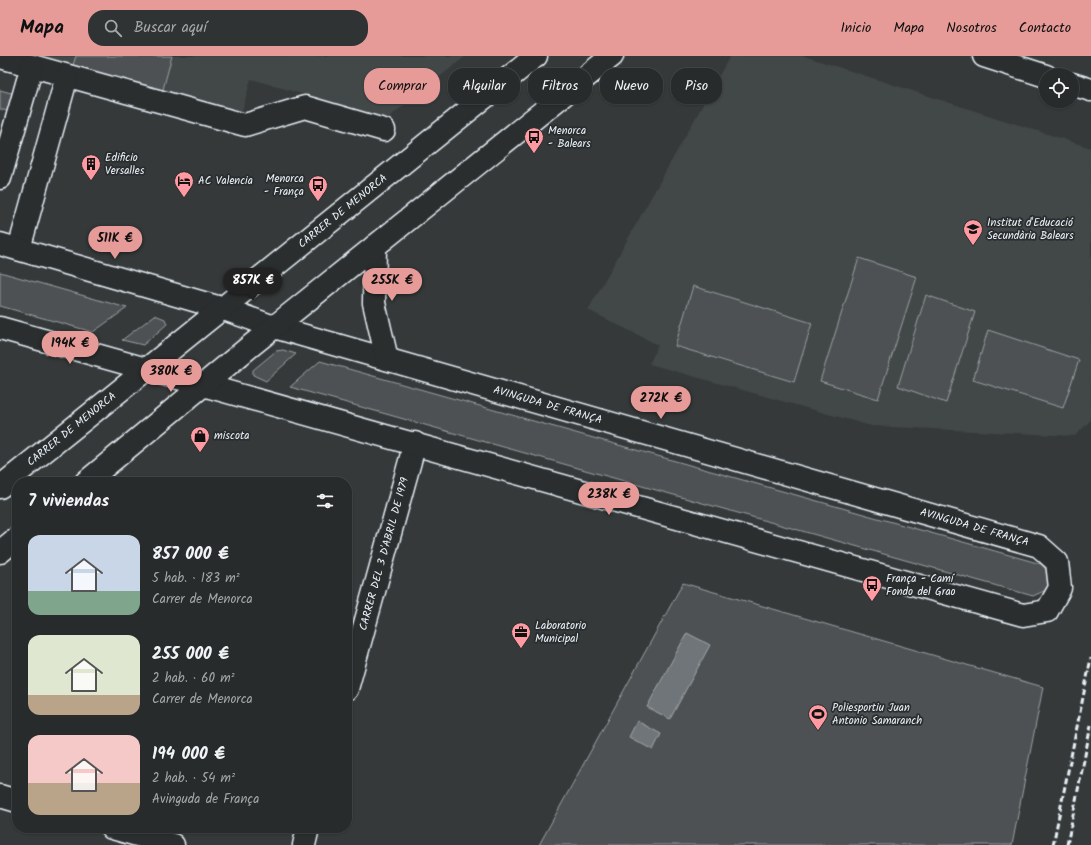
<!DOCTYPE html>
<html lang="es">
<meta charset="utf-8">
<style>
:root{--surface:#282b2c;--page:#303334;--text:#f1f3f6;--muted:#a5a7a9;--line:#444748;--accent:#e69b98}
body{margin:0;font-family:Kalam,sans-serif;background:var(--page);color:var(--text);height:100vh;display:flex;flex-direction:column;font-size:15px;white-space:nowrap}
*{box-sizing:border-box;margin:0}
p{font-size:13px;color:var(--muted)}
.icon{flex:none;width:22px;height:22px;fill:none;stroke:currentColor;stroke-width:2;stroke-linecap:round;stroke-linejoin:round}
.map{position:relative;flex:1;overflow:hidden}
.details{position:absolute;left:12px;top:421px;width:340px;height:356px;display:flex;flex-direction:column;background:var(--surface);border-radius:16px;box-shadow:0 1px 3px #0004,0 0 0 1px var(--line)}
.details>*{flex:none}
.hud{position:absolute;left:364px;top:12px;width:380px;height:36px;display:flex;gap:8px}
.buttons{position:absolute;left:1039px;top:12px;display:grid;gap:8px}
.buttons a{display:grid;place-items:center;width:40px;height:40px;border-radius:50%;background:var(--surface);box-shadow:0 1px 3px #0004,0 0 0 1px var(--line);font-size:20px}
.price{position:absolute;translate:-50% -34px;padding:0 9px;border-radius:14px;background:var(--accent);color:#111;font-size:13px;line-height:26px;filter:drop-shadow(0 1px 2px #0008)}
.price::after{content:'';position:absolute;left:50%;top:24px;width:12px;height:9px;margin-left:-6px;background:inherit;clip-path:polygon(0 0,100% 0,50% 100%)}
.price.current{background:#222;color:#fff}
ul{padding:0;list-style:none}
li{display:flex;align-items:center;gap:12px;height:100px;padding:0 16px}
li span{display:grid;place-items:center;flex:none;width:112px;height:80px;border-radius:12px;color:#555}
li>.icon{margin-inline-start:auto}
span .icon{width:48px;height:48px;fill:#fffc;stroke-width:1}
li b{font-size:17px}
h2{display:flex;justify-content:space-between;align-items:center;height:48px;padding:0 16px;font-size:17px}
.tag{padding:0 14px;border-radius:16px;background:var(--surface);box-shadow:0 1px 3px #0004,0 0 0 1px var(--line);font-size:14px;line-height:36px}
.tag.current{background:var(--accent);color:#111}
header{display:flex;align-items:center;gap:24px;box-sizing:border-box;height:56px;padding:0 20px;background:var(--accent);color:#111}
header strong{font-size:19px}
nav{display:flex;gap:22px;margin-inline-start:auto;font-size:14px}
.search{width:280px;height:36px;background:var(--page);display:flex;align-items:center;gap:10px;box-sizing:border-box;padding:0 14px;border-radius:16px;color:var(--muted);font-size:15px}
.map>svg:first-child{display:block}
.built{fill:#424647}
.green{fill:#4d5152;stroke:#9aa1a5}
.water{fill:#707579;stroke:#a0a7ac}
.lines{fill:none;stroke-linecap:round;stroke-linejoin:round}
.street-casing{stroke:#e8f1f8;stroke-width:25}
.secondary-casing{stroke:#e8f1f8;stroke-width:25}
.primary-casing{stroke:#e8f1f8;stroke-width:25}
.street{stroke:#2a2d2e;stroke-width:22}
.secondary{stroke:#2a2d2e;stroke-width:22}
.primary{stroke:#2a2d2e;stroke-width:22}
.rail{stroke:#e8f1f8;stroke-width:3;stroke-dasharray:6 3;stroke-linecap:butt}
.labels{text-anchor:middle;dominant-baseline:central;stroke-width:3.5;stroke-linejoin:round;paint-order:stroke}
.poi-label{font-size:11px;fill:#e8f1f8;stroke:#2a2d2e;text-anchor:start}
.street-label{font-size:11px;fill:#e8f1f8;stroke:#2a2d2e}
</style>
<header>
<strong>Mapa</strong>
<div class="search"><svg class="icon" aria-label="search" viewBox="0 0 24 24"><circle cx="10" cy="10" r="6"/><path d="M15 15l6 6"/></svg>Buscar aquí</div>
<nav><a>Inicio</a><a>Mapa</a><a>Nosotros</a><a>Contacto</a></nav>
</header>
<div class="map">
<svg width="1091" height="789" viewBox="0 0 1091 789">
<rect width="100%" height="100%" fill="#35393a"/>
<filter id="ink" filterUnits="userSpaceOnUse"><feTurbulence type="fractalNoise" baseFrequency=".025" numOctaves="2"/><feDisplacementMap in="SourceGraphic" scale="8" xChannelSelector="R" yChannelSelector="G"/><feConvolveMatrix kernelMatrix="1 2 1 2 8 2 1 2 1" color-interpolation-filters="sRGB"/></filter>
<g filter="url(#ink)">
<path class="built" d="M 29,0 L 466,0 L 387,63 L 251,23 L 241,59 Z
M 730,0 L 804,0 L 1091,92 L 1091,364 L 1075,380 L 871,370 L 649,308 L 658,289 L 588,254 Z"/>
<path class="green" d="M 76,0 L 172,0 L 162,37 L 72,12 Z
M 0,34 L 15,38 L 10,56 L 0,53 Z
M 859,202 L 917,221 L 878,343 L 820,325 Z
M 0,216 L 127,252 L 93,276 L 0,250 Z
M 693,230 L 812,267 L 794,326 L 675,290 Z
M 926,239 L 975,256 L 946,347 L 898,330 Z
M 155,259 L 165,263 L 167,268 L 143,289 L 122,284 Z
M 988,274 L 1079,304 L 1063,352 L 973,324 Z
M 283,294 L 296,298 L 266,325 L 253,319 L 253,314 L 276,295 Z
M 320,305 L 1041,508 L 1048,516 L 1051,527 L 1044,535 L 1033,540 L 290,331 Z
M 683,527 L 1043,631 L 1012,789 L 539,789 Z"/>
<path class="water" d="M 687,577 L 710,589 L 670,663 L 647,651 Z
M 637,665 L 661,678 L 653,694 L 629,681 Z"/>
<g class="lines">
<g class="street-casing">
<g id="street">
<path d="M 0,1 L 245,69 L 305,51 L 384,74"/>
<path d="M 0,122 L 32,10"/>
<path d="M 19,193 L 67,20"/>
<path id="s1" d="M 347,633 L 415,387"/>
<path d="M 0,740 L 17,745"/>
<path d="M 112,772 L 173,789"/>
<path d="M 304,789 L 308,772"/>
</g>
</g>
<g class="secondary-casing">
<g id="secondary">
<path id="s2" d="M 0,188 L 221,252 L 274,271 L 1039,490 L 1057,506 L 1060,532 L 1047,555 L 1023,559 L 0,272"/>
<path d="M 375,190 L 374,247 L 387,303"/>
</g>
</g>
<g class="primary-casing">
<g id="primary">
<path d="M 984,0 L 1046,20"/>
<path d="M 1072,28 L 1091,34"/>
<path d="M 86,426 L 248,292 L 612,0"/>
<path id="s3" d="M 0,431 L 536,0"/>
<path d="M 0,496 L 17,482"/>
</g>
</g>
<use href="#street" class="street"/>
<use href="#secondary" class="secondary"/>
<use href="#primary" class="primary"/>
<path class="rail" d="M 1053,789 L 1091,602
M 1067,789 L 1091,669"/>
</g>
</g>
<defs>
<g id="bus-pin" transform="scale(1)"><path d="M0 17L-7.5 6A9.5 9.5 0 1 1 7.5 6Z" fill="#ff9aa2" stroke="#2a2d2e"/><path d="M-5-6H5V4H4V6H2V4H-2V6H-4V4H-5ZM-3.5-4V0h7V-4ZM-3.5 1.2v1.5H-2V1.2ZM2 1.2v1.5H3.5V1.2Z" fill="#111"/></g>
<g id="building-pin" transform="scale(1)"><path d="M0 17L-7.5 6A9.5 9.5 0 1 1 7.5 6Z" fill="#ff9aa2" stroke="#2a2d2e"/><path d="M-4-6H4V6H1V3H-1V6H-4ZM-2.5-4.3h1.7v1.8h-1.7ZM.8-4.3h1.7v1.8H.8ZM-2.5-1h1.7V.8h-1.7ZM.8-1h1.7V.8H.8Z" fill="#111"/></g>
<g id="hotel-pin" transform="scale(1)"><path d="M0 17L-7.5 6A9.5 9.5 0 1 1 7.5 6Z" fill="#ff9aa2" stroke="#2a2d2e"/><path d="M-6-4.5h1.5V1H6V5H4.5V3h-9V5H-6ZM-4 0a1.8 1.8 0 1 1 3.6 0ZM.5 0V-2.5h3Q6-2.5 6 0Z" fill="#111"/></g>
<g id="school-pin" transform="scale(1)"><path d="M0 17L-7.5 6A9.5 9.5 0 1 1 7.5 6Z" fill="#ff9aa2" stroke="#2a2d2e"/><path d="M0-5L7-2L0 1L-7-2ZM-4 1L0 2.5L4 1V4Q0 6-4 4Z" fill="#111"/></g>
<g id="shop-pin" transform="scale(1)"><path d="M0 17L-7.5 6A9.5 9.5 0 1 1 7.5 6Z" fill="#ff9aa2" stroke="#2a2d2e"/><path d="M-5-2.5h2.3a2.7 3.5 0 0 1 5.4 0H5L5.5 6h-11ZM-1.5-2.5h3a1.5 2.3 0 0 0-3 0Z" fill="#111"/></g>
<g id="office-pin" transform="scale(1)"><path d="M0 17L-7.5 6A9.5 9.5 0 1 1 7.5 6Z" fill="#ff9aa2" stroke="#2a2d2e"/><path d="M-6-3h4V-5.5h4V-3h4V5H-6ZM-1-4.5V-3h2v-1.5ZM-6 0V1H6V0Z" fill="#111"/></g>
<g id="stadium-pin" transform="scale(1)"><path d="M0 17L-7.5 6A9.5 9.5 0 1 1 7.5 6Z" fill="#ff9aa2" stroke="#2a2d2e"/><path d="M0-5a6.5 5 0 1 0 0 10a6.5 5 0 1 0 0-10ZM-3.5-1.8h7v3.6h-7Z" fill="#111"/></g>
</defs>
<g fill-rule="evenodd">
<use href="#bus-pin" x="534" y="81"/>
<use href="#building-pin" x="91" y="108"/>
<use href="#hotel-pin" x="184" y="125"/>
<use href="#bus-pin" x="318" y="129"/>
<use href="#school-pin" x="973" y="173"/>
<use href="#shop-pin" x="200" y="380"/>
<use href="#bus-pin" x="872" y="529"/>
<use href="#office-pin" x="521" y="576"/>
<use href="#stadium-pin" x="818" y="658"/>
</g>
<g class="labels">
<g class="poi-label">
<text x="548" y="75">Menorca<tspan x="548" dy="13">- Balears</tspan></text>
<text x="105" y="102">Edificio<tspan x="105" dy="13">Versalles</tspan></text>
<text x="304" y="123" text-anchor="end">Menorca<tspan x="304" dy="13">- França</tspan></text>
<text x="198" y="125">AC Valencia</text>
<text x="987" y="167">Institut d'Educació<tspan x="987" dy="13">Secundària Balears</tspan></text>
<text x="214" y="380">miscota</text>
<text x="886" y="523">França - Camí<tspan x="886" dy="13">Fondo del Grao</tspan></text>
<text x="535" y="570">Laboratorio<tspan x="535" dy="13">Municipal</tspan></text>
<text x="832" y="652">Poliesportiu Juan<tspan x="832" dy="13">Antonio Samaranch</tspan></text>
</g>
<g class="street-label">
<text stroke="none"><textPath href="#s3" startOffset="440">CARRER DE MENORCA</textPath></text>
<text stroke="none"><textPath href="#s2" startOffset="571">AVINGUDA DE FRANÇA</textPath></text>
<text stroke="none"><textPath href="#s3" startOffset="92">CARRER DE MENORCA</textPath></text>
<text stroke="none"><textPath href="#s2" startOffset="1015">AVINGUDA DE FRANÇA</textPath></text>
<text stroke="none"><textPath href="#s1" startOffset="140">CARRER DEL 3 D'ABRIL DE 1979</textPath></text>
</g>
</g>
</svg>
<div class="buttons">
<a><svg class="icon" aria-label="locate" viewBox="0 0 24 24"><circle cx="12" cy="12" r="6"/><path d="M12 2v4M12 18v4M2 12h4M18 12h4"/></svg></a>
</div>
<b class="price" style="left:115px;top:204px">511K €</b>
<b class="price current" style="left:253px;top:246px">857K €</b>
<b class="price" style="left:392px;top:246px">255K €</b>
<b class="price" style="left:70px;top:309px">194K €</b>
<b class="price" style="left:171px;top:337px">380K €</b>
<b class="price" style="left:661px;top:364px">272K €</b>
<b class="price" style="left:609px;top:460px">238K €</b>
<div class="hud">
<a class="tag current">Comprar</a>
<a class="tag">Alquilar</a>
<a class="tag">Filtros</a>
<a class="tag">Nuevo</a>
<a class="tag">Piso</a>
</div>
<section class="details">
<h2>7 viviendas<svg class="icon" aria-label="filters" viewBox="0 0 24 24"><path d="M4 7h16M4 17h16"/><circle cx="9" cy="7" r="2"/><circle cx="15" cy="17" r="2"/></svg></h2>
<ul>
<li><span style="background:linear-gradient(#c9d6e8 70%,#7fa58c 0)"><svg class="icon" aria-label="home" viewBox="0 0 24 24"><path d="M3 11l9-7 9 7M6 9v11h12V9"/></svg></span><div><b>857 000 €</b><p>5 hab. · 183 m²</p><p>Carrer de Menorca</p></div></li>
<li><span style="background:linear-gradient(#dfe7d0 75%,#b9a48a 0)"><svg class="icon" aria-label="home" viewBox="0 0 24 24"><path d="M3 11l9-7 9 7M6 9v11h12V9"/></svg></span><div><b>255 000 €</b><p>2 hab. · 60 m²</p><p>Carrer de Menorca</p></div></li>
<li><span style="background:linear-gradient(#f6c9c9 60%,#b9a48a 0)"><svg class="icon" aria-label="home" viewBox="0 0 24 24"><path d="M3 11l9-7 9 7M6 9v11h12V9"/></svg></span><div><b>194 000 €</b><p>2 hab. · 54 m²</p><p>Avinguda de França</p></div></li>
</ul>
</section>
</div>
